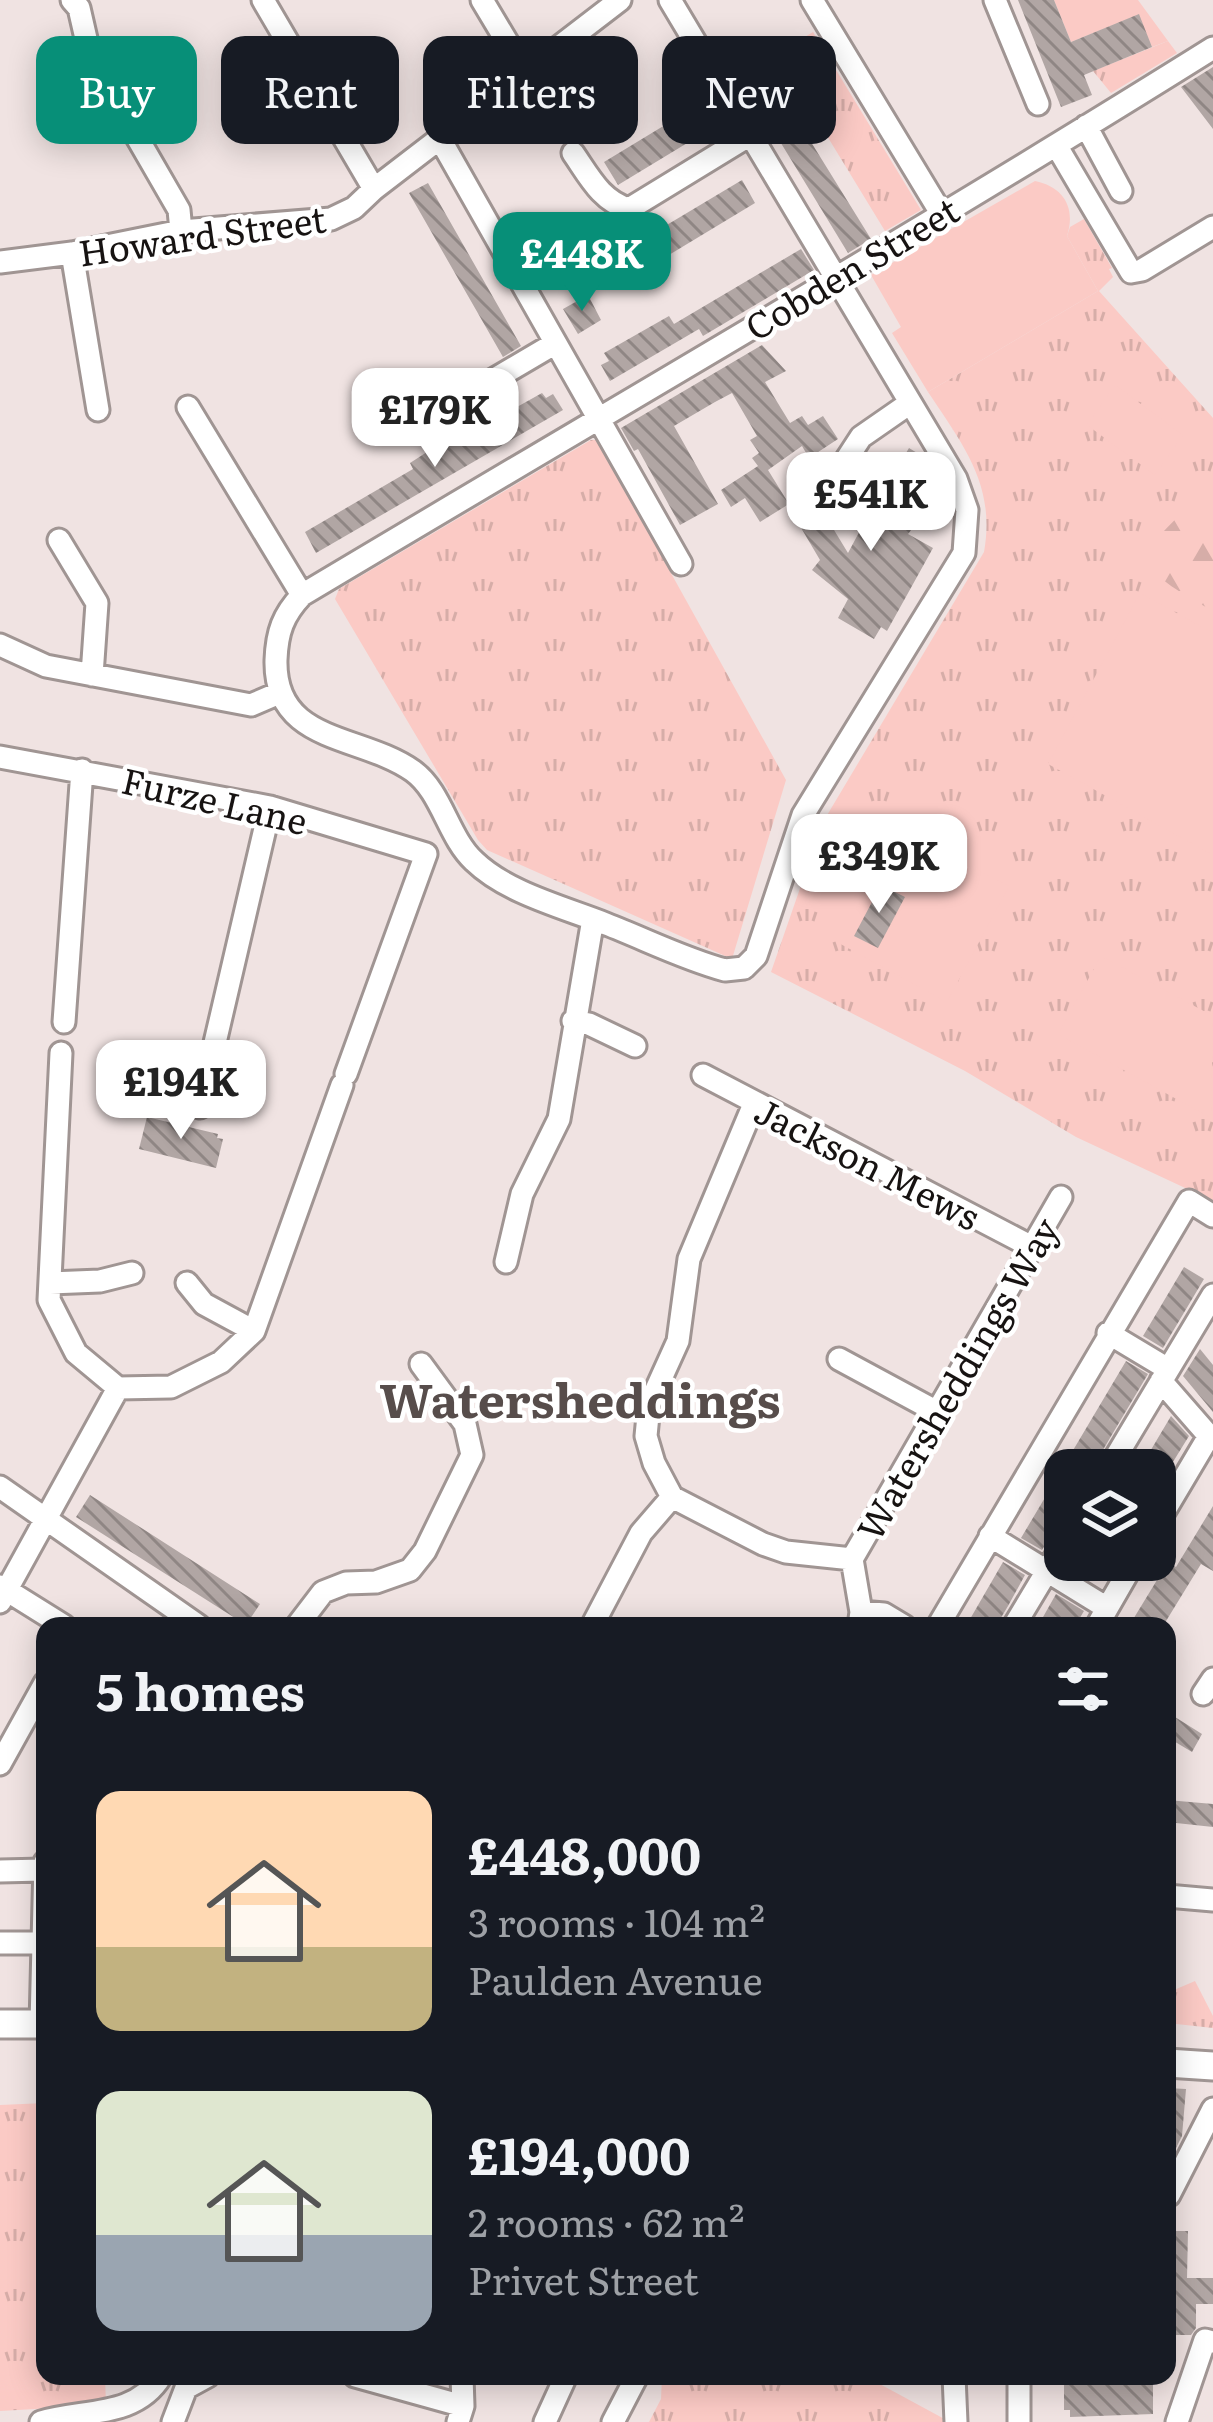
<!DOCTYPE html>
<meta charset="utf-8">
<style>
:root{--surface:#171b24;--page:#20242c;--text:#f1f3f6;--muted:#9ea1a6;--accent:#078f78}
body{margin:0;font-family:Literata,serif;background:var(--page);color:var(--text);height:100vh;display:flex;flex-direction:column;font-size:45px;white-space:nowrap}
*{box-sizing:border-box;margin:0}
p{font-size:39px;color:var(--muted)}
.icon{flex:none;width:66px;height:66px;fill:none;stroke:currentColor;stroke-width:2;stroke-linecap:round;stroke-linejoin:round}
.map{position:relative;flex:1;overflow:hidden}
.drawer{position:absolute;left:36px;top:1617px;width:1140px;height:768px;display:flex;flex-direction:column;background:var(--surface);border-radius:24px;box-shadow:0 6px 30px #0003}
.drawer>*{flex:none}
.hud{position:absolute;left:36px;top:36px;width:1143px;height:108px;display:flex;gap:24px}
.buttons{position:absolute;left:1044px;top:1449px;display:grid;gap:24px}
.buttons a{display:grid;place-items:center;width:132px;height:132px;border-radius:24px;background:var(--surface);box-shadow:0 6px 30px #0003;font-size:60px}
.price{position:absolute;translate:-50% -102px;padding:0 27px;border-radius:24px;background:#fff;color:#222;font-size:39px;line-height:78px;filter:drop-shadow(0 3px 6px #0008)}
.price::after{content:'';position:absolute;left:50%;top:72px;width:36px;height:27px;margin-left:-18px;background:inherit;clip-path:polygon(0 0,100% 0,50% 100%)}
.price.current{background:var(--accent);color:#fff}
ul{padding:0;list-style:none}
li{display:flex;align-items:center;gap:36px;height:300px;padding:0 60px}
li span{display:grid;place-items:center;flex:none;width:336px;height:240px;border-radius:24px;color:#555}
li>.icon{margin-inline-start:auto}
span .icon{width:144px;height:144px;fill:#fffc;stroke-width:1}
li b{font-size:51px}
h2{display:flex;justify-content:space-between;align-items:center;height:144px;padding:0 60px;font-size:51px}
.tag{padding:0 42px;border-radius:24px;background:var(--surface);box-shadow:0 6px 30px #0003;font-size:42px;line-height:108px}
.tag.current{background:var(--accent);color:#fff}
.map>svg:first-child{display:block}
.grass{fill:url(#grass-tufts)}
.forest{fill:url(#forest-firs)}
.garden{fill:#fbcac5}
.building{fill:url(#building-back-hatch)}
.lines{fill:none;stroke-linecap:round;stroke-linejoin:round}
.minor-casing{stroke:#a09593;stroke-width:27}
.major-casing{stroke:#a09593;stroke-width:33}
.minor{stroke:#fff;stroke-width:21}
.major{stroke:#fff;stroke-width:27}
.labels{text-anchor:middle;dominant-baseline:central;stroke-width:9;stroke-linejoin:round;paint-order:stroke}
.street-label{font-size:36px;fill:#171312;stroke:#fff}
.district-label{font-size:48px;font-weight:bold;fill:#574d4b;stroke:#fff}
</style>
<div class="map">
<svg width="1213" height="2422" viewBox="0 0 1213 2422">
<defs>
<pattern id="grass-tufts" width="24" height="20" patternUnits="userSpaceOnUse" patternTransform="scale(3)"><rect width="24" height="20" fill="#fbcac5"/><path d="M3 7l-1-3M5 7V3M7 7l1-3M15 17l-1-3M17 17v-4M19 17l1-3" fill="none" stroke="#d6ada8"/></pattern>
<pattern id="forest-firs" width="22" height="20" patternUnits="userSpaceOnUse" patternTransform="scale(3)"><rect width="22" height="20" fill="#fbcac5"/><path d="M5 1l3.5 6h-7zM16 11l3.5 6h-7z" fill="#d6ada8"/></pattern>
<pattern id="building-back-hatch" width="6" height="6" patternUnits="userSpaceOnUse" patternTransform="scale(3)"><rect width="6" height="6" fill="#b1a6a4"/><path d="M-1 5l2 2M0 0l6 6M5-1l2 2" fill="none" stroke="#8f8684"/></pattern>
</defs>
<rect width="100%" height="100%" fill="#f0e3e2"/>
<path class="grass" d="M 813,32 L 921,210 L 885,231 L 777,54 Z
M 1168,41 L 1177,53 L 1111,93 L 1093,71 Z
M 1084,219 L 1112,268 L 1109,269 L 1113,277 L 1099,291 L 1213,418 L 1213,1201 L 1076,1137 L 965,1071 L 771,972 L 823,822 L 984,552 C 996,485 963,445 928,392 L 1098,291 L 1067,236 L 1070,227 Z
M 591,440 L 597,440 L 786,780 L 732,959 L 487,850 L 478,840 L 335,599 L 339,589 Z
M 1195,1981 L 1213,2016 L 1213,2028 L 1167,2023 L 1167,1993 Z
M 45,2103 L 45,2376 L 105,2376 L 106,2405 L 0,2411 L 0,2105 Z
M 662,2376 L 865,2376 L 950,2422 L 649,2422 L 661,2399 Z"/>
<path class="forest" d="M 1193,504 L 1213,511 L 1213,611 C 1146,573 1123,562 1193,504 Z"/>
<path class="garden" d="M 1054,0 L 1138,0 L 1168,41 L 1152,47 L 1138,15 L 1071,42 Z
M 1035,181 C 1064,187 1076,208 1067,236 L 1098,291 L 928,392 L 892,333 L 901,327 L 871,275 Z
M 1115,385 L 1183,435 L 1155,475 L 1087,425 Z
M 1140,593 L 1213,633 L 1213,855 L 1048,764 Z
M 892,827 L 1009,886 L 947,1002 L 835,941 Z
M 1101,956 L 1213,1016 L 1211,1118 L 1058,1034 Z"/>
<path class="building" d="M 1018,0 L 1054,0 L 1071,42 L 1139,14 L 1152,47 L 1084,75 L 1092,95 L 1061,107 Z
M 768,60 L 777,74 L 772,79 L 871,239 L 848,253 L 740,76 Z
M 1213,67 L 1213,129 L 1181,87 Z
M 698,105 L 712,128 L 618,185 L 604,162 Z
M 742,180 L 755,203 L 649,267 L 635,244 Z
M 428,183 L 521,346 L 503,357 L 409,193 Z
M 801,249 L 814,270 L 703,336 L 699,329 L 610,381 L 601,365 L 609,361 L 604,353 L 669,316 L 674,324 Z
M 588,295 L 601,320 L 578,334 L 563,309 Z
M 762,345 L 786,371 L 765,382 L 790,423 L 802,416 L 808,425 L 823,416 L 838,439 L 809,458 L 802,446 L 768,470 L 789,504 L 760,522 L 745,498 L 731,507 L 721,490 L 758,466 L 752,458 L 759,453 L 750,440 L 757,436 L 732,393 L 715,402 L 674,426 L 718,504 L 680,525 L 638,449 L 634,451 L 621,428 Z
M 542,393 L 546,398 L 553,394 L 563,410 L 316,553 L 305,532 L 413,469 L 410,463 L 427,452 L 429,456 Z
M 909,448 L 922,456 L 888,516 L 912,529 L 908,534 L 933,548 L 887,631 L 881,627 L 874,639 L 838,618 L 848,599 L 812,570 L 820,560 L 797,521 L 820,507 L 848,553 L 878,497 L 862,487 L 877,463 L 894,473 Z
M 881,885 L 905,897 L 878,948 L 854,936 Z
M 147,1117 L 218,1134 L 217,1138 L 223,1139 L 216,1168 L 139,1149 Z
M 1184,1267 L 1204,1279 L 1163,1348 L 1143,1336 Z
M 1200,1349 L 1213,1365 L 1213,1412 L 1183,1376 Z
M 1126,1361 L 1148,1374 L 1091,1470 L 1065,1470 L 1065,1514 L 1042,1550 L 1021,1538 Z
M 1171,1416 L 1189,1436 L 1155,1491 L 1155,1470 L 1139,1470 Z
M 90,1495 L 260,1604 L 246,1625 L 76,1517 Z
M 1213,1506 L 1213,1571 L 1201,1564 L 1163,1626 L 1129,1626 L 1168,1562 L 1176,1567 Z
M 1003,1562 L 1025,1575 L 1008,1606 L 996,1626 L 966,1626 Z
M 1056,1594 L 1084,1611 L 1075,1626 L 1038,1626 Z
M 1167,1712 L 1202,1734 L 1192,1752 L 1167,1737 Z
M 1167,1800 L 1213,1804 L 1213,1827 L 1167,1822 Z
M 1167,2088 L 1186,2089 L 1182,2136 L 1167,2166 Z
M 1167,2231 L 1188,2231 L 1187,2278 L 1213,2278 L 1213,2304 L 1196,2304 L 1196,2328 L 1191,2335 L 1167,2335 Z
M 1064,2376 L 1153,2376 L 1153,2414 L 1070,2417 L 1070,2410 L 1064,2410 Z"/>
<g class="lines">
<g class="minor-casing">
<path id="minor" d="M 72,0 L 79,8 L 90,56 L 179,210 L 181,231
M 263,0 L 374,189
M 482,0 L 525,72
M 670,0 L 956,479 L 967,510 L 964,553 L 803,815 L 756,956 L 744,968 L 725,970 C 684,959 645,939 606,924 C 563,907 507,893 474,861 C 448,837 442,792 413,771 C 361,734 274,744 276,660 C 277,632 283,615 302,595 C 606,413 913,236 1213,48
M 812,0 L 941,213
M 995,0 L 1038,104
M 1086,126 L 1121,191
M 440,139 L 681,564
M 1056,145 L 1131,272 L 1142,270 L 1213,227
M 573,153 C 589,176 601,201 629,209 L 750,135
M 72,253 L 98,410
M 0,262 L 72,253 L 181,231 L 331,219 L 354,208 L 374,189 L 620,0
M 464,397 L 554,344
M 188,407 L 302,595
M 833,480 L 861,437 L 910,403
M 59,540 L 97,603 L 92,675
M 0,645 L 46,666 L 251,705 L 279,693
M 0,757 L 270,807 L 426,854 L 346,1074
M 573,1021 L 589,1024 L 635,1046
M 64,1022 L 82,770
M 61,1053 L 49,1300 L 76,1353 L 118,1388
M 703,1075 L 1034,1248
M 754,1104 L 689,1259 L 678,1341 L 649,1405 L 646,1436 L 654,1463 L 672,1497 L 763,1544 L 786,1552 L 852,1559
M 200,1107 L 270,807
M 506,1262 L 522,1194 L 559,1119 L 593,919
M 50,1283 L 100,1281 L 132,1273
M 187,1283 L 204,1304 L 254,1331
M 1108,1333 L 1168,1369
M 839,1359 L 939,1413
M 118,1388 L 171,1387 L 221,1362 L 254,1331 L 342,1085
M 1108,1470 L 1213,1295
M 0,1487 L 199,1626
M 1155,1527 L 1209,1436 L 1161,1381
M 990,1536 L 1107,1608
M 852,1559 L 1061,1197
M 852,1559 L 861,1612 L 859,1626
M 0,1586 L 64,1626
M 0,1602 L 118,1388
M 861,1612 L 884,1614 L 904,1626
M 297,1626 L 323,1592 L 346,1583 L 376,1582 L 410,1570 L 425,1551 L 472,1455 L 465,1424 L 421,1364
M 592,1626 L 641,1533 L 672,1497
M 938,1626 L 1189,1201 L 1213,1216
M 1014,1626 L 1065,1541
M 1097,1626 L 1135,1560
M 1203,1694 L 1213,1679
M 0,1764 L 45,1683
M 0,1871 L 43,1870
M 1167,1896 L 1213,1900
M 0,1943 L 45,1943
M 41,2025 L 45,1862
M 1169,2195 L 1213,2109
M 355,2376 L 463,2406
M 954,2376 L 956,2422
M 1019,2376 L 1019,2422
M 41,2422 C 81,2409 135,2419 161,2376
M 173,2422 L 186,2388 L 208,2376
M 458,2422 L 463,2406 L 462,2376
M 545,2422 L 566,2376
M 613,2422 L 637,2376
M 1177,2422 L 1205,2340 L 1213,2342"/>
</g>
<g class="major-casing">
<path id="major" d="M 0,2024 L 45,2024
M 1167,2063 L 1213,2066"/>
</g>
<use href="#minor" class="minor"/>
<use href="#major" class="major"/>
</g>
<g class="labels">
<g class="street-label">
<text transform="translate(202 234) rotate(-8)">Howard Street</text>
<text transform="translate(851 267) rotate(-31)">Cobden Street</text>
<text transform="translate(215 799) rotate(13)">Furze Lane</text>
<text transform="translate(868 1162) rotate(27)">Jackson Mews</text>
<text transform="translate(956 1378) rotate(-60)">Watersheddings Way</text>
</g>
<g class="district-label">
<text x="580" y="1397">Watersheddings</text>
</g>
</g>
</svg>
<div class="buttons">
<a><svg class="icon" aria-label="layers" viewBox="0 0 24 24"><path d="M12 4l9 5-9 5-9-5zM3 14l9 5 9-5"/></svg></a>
</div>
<b class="price current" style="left:582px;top:314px">£448K</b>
<b class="price" style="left:435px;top:470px">£179K</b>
<b class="price" style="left:871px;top:554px">£541K</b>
<b class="price" style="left:879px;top:916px">£349K</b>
<b class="price" style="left:181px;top:1142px">£194K</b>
<div class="hud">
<a class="tag current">Buy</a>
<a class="tag">Rent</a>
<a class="tag">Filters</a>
<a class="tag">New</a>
</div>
<section class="drawer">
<h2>5 homes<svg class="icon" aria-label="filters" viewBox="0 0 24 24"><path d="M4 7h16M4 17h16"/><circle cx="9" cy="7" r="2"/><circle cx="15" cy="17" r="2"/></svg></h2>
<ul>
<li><span style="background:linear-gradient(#ffd9b3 65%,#c2b280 0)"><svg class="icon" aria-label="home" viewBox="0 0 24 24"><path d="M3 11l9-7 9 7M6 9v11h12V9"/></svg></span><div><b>£448,000</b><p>3 rooms · 104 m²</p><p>Paulden Avenue</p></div></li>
<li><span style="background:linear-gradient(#dfe7d0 60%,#9aa5b1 0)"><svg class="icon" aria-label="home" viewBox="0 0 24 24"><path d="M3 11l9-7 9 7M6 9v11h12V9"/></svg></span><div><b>£194,000</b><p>2 rooms · 62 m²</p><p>Privet Street</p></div></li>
</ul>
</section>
</div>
